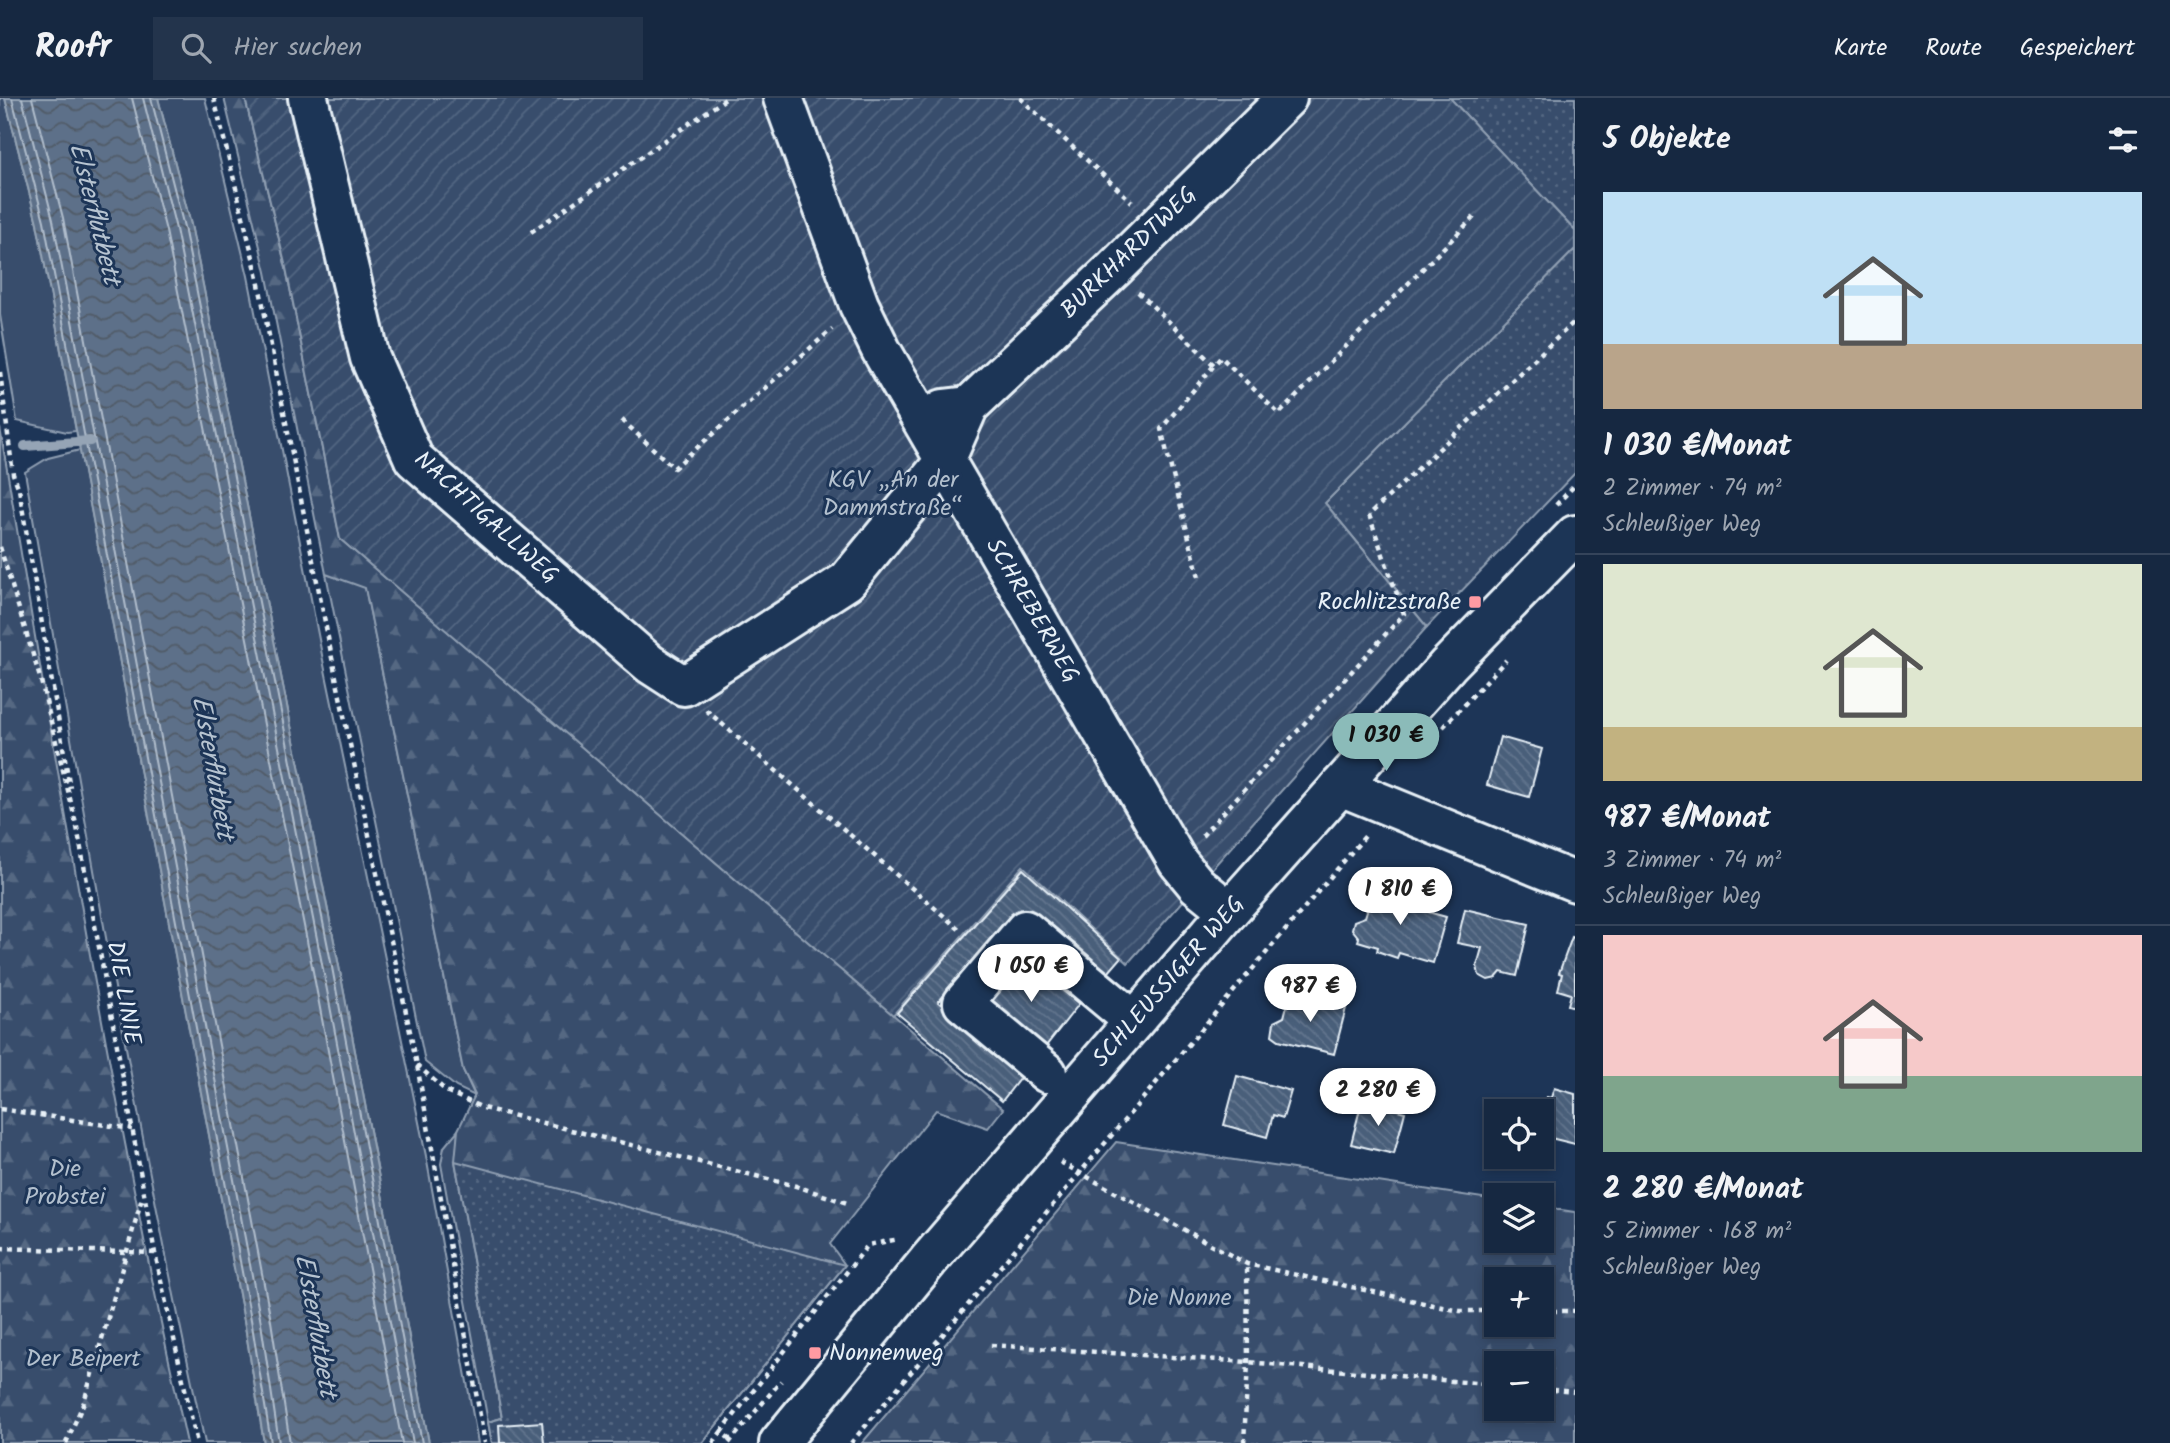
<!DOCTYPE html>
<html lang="de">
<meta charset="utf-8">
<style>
:root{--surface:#162841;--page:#23344c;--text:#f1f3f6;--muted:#9ea6b1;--line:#35445a;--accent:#8bbbb9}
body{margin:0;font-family:Kalam,sans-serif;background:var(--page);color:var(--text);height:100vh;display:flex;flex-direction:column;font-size:26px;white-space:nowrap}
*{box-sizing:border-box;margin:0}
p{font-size:23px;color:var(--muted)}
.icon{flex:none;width:38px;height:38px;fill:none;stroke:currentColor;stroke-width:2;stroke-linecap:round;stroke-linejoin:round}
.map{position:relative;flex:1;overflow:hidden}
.panel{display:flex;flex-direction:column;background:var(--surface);width:595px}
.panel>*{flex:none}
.tools{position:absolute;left:1484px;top:1001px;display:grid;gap:14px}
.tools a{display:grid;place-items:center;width:70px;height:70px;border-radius:0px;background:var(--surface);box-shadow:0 4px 10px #0003,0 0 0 2px var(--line);font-size:35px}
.price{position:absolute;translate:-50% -60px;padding:0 16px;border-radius:24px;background:#fff;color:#222;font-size:23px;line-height:46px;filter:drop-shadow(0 2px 4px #0008)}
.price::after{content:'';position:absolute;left:50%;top:42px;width:21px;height:16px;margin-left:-10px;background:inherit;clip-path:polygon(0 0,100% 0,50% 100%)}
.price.selected{background:var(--accent);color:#111}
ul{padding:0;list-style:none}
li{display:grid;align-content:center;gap:14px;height:371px;padding:0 28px}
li+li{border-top:2px solid var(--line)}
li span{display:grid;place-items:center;height:217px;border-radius:0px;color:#555}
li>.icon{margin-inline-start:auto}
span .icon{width:126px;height:126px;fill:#fffc;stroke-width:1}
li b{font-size:30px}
h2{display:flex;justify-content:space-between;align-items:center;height:84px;padding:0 28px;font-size:30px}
header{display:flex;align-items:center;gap:42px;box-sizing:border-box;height:98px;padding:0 35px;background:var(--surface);border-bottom:2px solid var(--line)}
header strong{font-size:33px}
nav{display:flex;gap:38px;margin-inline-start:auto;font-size:24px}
.search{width:490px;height:63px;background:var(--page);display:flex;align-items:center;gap:18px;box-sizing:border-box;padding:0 24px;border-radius:0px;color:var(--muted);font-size:26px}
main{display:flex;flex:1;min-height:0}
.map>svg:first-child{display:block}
.grass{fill:#374d6c;stroke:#909fb2;stroke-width:2}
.forest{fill:url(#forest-firs);stroke:#909fb2;stroke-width:2;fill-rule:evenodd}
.park{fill:url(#park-dots);stroke:#909fb2;stroke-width:2}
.garden{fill:url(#garden-furrows);stroke:#909fb2;stroke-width:2}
.water{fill:url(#water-waves);stroke:#95a4b5;stroke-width:2}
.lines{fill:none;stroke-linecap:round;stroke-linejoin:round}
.shore{stroke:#b0bdcc;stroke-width:2}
.stream{stroke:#95a4b5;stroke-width:10}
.building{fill:url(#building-back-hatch);stroke:#e8f1f8;stroke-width:2}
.minor-casing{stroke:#e8f1f8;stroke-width:44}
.major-casing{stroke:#e8f1f8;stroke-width:44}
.path{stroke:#e8f1f8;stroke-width:4.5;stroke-dasharray:5 5;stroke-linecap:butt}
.minor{stroke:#1d3557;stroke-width:38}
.major{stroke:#1d3557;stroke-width:38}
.poi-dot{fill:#ff9aa2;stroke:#1d3557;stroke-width:2.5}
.labels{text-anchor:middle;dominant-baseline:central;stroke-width:6;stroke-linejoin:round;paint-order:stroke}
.street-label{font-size:24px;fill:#e8f1f8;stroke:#1d3557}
.park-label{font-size:24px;fill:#b3c0ce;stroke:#1d3557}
.poi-label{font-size:24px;fill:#e8f1f8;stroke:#1d3557;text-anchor:end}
.water-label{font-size:26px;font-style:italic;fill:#b7c4d1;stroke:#1d3557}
</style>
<header>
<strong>Roofr</strong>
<div class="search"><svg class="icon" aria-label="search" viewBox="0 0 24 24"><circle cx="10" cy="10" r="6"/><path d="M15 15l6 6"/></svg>Hier suchen</div>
<nav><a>Karte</a><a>Route</a><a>Gespeichert</a></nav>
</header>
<main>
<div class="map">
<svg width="1575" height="1345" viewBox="0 0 1575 1345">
<defs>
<pattern id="forest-firs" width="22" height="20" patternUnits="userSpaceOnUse" patternTransform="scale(1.75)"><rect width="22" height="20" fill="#374d6c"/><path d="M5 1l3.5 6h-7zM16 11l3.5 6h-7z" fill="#546782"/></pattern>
<pattern id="park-dots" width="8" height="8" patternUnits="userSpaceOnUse" patternTransform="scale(1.75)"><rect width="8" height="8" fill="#374d6c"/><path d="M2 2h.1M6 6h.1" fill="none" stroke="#546782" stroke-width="1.8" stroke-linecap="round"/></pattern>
<pattern id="garden-furrows" width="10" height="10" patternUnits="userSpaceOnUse" patternTransform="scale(1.75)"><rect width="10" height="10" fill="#374d6c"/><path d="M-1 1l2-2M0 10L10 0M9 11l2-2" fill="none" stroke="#546782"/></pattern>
<pattern id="water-waves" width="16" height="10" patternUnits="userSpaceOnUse" patternTransform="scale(1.75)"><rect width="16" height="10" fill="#5d7089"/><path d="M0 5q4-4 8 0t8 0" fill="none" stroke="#505a66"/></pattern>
<pattern id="building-back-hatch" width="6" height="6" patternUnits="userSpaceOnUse" patternTransform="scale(1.75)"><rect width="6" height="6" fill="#495e7a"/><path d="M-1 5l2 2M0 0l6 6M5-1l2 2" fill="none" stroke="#63768e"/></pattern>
</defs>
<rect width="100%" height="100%" fill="#1d3557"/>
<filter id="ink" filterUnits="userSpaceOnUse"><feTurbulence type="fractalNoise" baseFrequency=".0143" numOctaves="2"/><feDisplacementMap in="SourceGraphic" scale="14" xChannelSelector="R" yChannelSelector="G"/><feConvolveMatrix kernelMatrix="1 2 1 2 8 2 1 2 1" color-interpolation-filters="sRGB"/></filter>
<g filter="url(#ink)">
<path class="grass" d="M 0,0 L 5,0 L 37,125 L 76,333 L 67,334 L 17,323 L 0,217 Z
M 158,0 L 205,0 L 248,178 L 323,562 L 426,1058 L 478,1345 L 429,1345 L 338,863 L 191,127 Z
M 80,352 L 245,1228 L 264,1345 L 205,1345 C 135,1023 81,699 25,374 L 48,360 Z
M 326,476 L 365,489 L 463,972 L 475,998 L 456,989 L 425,964 Z
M 458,1032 L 456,1063 L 502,1320 L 488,1324 L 441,1066 L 444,1049 Z"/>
<path class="forest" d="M 224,0 L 245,0 L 286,170 L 340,441 L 1003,1011 L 988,1030 L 936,1012 L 830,1146 L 845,1167 L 702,1345 L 492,1345 L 488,1324 L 502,1320 L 455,1063 L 458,1032 L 475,997 L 463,972 L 365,490 L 326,476 L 266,174 Z
M 0,330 C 57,669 112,1009 187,1345 L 0,1345 Z
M 1116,1044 L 1496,1102 L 1496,1143 L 1542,1143 L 1542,1109 L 1575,1114 L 1575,1345 L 862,1345 ZM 1542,1181 L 1542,1227 L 1496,1227 L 1496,1181 ZM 1542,1265 L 1542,1311 L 1496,1311 L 1496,1265 Z"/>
<path class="park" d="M 1450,0 L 1575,0 L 1575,133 Z
M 1575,151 L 1575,375 L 1427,529 L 1325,405 Z
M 455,1063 L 845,1167 L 702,1345 L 492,1345 L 488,1324 L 502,1320 Z"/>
<path class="garden" d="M 245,0 L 1450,0 L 1575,133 L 1575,151 L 1325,405 L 1427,529 L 1128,865 L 1023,768 L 893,917 L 340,441 L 286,170 Z"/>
<path class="water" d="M 5,0 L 158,0 L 191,127 L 338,863 L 429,1345 L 264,1345 L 245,1228 L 37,125 Z"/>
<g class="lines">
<path class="shore" d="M 12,0 L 44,123 L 252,1227 L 271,1345
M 22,0 L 53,122 L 261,1225 L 279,1345
M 32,0 L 63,120 L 271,1223 L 290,1345
M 132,0 L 166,133 L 312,868 L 402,1345
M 143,0 L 176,131 L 322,866 L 413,1345
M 151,0 L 184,129 L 331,864 L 422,1345"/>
<path class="stream" d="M 25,348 L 90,343"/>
</g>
<path class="building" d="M 1500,639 L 1542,651 L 1529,699 L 1487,687 Z
M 1023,771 L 1121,860 L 1102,882 L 1024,811 L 938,904 L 1023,976 L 1002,1003 L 897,915 Z
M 1394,789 L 1418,797 L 1414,810 L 1446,819 L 1433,865 L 1399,855 L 1397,860 L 1377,853 L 1378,849 L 1358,843 L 1359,840 L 1352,831 L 1354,823 L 1365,819 L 1372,797 L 1390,803 Z
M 1465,811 L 1529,826 L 1517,878 L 1501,874 L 1496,880 L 1488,882 L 1479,877 L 1477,868 L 1482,850 L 1457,845 Z
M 1572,839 L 1575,840 L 1575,909 L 1568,907 L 1571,896 L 1558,892 L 1562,876 L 1559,875 Z
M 1021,859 L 1079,906 L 1042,953 L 982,906 Z
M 1290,896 L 1346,910 L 1334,956 L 1279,942 L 1272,937 L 1274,924 L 1284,919 Z
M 1237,978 L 1291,993 L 1283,1020 L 1273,1017 L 1267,1039 L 1224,1027 Z
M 1554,990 L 1575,996 L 1575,1046 L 1542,1038 L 1546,1022 L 1542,1021 L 1546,999 L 1551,1000 Z
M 1362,1003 L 1405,1014 L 1394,1056 L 1351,1046 Z
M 542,1324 L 544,1345 L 500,1345 L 499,1327 Z"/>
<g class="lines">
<g class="minor-casing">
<path id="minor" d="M 308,0 L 370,260 L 414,361 L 650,566 L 684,588 L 847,483 L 945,363 L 969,308
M 783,0 L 859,207 L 881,252 L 1178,764 L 1197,787 L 1229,813
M 943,311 L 969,308 L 1114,171 L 1287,0
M 1340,688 L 1575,784
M 1047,975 L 963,905 L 1025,832 L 1134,923"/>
</g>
<g class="major-casing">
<path id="major" d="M 779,1345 L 928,1163 L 1229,813 L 1448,567 L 1575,437"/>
</g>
<path class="path" d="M 214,0 L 257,176 L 332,560 L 417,967 L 485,1345
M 1020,0 L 1132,104
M 531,134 L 727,0
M 1138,194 L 1214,267
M 0,274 L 13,376 L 19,391 L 70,690
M 622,322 L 674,370 L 832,231
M 1556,407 L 1575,387
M 0,449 L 41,583 L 77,729 L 155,1155 L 197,1345
M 1199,479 L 1161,331 L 1221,259 L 1279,316 L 1476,117
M 706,612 L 959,831
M 1443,629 L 1506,562
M 1202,738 L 1404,516 L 1369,417 L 1575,223
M 417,967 L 446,993 L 483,1010 L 796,1088 L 850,1106
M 0,1011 L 132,1031
M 1060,1064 L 1247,1166 L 1460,1213 L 1496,1213
M 0,1150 L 155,1155
M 1542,1213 L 1575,1213
M 991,1247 L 1248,1264 L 1496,1287
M 1542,1291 L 1575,1294
M 721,1334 L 868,1147 L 899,1141
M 66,1345 L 84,1304 L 142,1100
M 713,1345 L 721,1334 L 731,1342
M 729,1345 L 781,1283
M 851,1345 L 1366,737
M 1244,1345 L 1248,1264 L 1247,1166"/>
<use href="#minor" class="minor"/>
<use href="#major" class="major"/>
</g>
</g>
<g class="poi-dot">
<rect x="1468" y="497" width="14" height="14" rx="3.5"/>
<rect x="808" y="1248" width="14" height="14" rx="3.5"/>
</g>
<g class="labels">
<g class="street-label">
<text transform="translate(1129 155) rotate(-44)">BURKHARDTWEG</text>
<text transform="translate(486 420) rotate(42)">NACHTIGALLWEG</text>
<text transform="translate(1032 513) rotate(60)">SCHREBERWEG</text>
<text transform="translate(1169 884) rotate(-49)">SCHLEUSSIGER WEG</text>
<text transform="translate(123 895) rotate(80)">DIE LINIE</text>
</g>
<g class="park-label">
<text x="893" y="382">KGV „An der<tspan x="893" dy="28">Dammstraße“</tspan></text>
<text x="65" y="1071">Die<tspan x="65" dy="28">Probstei</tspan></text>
<text x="1179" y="1200">Die Nonne</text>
<text x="83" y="1261">Der Beipert</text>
</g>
<g class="poi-label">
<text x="1461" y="504">Rochlitzstraße</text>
<text x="829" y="1255" text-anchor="start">Nonnenweg</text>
</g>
<g class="water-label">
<text transform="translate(94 116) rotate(76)">Elsterflutbett</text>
<text transform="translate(212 670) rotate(80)">Elsterflutbett</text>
<text transform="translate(315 1228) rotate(80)">Elsterflutbett</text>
</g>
</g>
</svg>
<div class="tools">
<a><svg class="icon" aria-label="locate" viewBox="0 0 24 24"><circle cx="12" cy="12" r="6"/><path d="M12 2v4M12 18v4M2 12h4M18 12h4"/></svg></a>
<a><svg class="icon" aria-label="layers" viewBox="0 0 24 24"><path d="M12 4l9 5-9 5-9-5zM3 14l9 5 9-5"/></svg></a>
<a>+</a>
<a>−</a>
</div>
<b class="price selected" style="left:1386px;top:675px">1 030 €</b>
<b class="price" style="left:1400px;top:829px">1 810 €</b>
<b class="price" style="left:1031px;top:906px">1 050 €</b>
<b class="price" style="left:1310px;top:926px">987 €</b>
<b class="price" style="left:1378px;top:1030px">2 280 €</b>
</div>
<section class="panel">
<h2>5 Objekte<svg class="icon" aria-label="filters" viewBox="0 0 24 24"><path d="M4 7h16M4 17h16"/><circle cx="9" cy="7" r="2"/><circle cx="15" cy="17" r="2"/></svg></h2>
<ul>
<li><span style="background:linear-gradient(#bfe0f5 70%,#b9a48a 0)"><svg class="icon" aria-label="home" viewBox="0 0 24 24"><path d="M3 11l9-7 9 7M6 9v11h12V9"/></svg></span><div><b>1 030 €/Monat</b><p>2 Zimmer · 74 m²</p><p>Schleußiger Weg</p></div></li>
<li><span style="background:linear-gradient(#dfe7d0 75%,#c2b280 0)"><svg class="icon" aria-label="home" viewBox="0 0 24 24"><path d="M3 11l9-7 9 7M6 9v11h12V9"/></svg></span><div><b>987 €/Monat</b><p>3 Zimmer · 74 m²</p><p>Schleußiger Weg</p></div></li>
<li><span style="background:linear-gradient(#f6c9c9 65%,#7fa58c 0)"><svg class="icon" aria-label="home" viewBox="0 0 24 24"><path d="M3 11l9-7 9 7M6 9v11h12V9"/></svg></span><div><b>2 280 €/Monat</b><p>5 Zimmer · 168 m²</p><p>Schleußiger Weg</p></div></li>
</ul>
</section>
</main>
